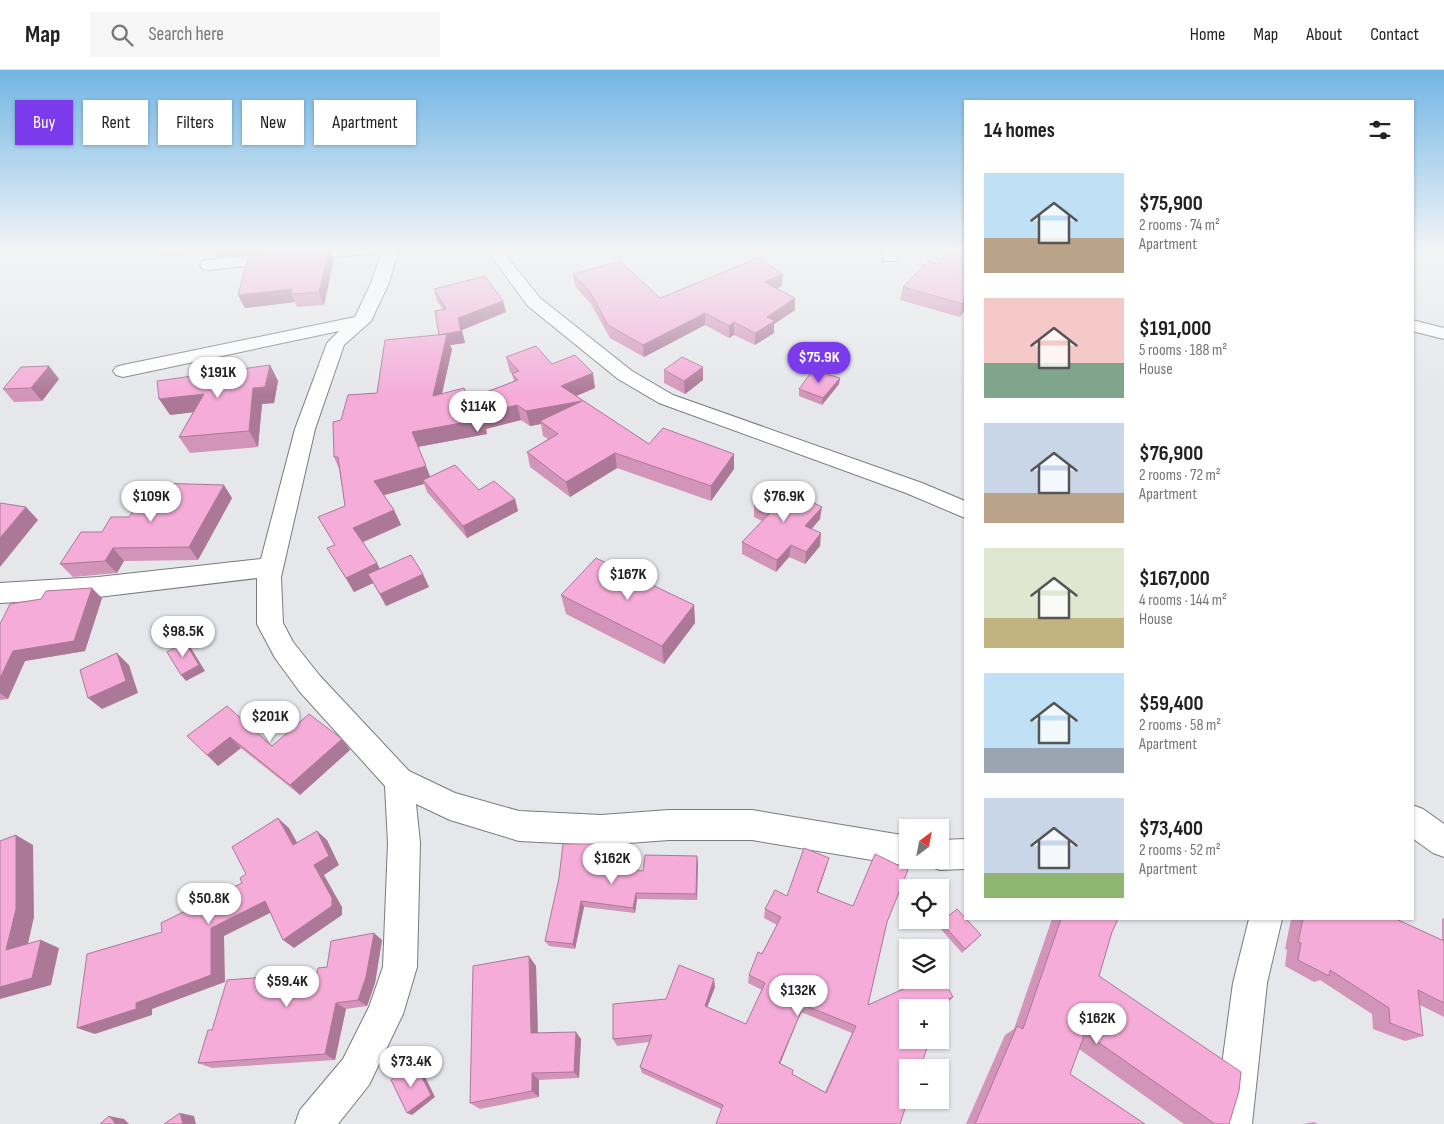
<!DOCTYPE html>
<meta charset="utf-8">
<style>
:root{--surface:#fff;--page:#f6f6f6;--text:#222;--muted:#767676;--line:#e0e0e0;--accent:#7c3aed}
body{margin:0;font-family:"Sofia Sans Condensed",sans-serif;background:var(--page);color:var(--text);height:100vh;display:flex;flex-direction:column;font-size:19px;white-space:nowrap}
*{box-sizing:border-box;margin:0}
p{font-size:16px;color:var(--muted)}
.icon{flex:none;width:28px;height:28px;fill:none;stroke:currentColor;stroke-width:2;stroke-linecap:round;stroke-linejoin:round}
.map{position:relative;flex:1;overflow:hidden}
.details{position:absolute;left:964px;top:30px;width:450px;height:820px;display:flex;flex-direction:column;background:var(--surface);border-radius:0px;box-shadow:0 1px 4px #0004}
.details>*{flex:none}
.banner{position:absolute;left:15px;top:30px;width:475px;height:45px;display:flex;gap:10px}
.needle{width:32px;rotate:32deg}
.tools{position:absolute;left:899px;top:749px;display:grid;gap:10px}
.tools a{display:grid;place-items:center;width:50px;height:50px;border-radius:0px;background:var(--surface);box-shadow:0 1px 4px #0004;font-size:25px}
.price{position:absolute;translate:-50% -42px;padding:0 11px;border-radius:18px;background:#fff;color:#222;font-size:16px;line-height:32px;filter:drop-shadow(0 1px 2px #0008)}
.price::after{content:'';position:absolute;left:50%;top:30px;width:15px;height:11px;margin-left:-8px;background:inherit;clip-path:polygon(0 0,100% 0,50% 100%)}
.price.active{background:var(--accent);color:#fff}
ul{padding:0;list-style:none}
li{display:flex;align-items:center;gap:15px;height:125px;padding:0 20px}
li span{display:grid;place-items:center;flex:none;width:140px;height:100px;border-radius:0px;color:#555}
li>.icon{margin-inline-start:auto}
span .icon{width:60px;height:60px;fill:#fffc;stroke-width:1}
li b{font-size:21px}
h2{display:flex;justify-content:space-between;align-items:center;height:60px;padding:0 20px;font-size:21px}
.chip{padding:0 18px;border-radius:0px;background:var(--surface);box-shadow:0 1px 4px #0004;font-size:18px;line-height:45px}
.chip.active{background:var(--accent);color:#fff}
header{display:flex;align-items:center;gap:30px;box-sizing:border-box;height:70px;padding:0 25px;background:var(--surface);border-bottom:1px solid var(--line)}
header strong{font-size:24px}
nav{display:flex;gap:28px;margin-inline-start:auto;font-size:18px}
.search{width:350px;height:45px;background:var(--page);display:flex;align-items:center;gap:12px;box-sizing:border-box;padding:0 18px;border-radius:0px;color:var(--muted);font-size:19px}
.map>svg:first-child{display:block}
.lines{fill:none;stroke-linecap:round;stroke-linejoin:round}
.minor-casing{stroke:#797b7e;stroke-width:2}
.minor{fill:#fff;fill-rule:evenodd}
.wall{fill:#d394ba;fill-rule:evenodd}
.shaded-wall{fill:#ac7897}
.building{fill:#f5acd8;stroke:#ac7897;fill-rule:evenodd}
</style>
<header>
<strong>Map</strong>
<div class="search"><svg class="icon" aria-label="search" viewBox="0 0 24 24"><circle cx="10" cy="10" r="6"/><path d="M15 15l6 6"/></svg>Search here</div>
<nav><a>Home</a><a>Map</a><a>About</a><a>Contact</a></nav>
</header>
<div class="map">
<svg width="1444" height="1054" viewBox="0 0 1444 1054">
<rect width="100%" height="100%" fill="#e5e7ea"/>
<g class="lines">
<g class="minor-casing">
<path id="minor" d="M 326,178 L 383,178 L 375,183 L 208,200 L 202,199 L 200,195 L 202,191 L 208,190 Z
M 386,178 L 403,178 L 397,185 L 389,213 L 371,251 L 344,275 L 315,359 L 281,507 L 283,553 L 293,572 L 320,606 L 409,701 L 455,723 L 519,741 L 601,745 L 669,740 L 752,740 L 908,766 L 908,790 L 920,790 L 908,796 L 752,770 L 669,770 L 601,775 L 519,771 L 450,750 L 416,734 L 420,773 L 417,897 L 403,944 L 369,1015 L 338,1054 L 295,1054 L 300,1040 L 343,989 L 369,937 L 383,897 L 388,773 L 385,716 L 300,622 L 275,588 L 257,554 L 257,508 L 98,527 L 0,533 L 0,513 L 98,507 L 261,489 L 295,359 L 327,273 L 339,261 L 123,307 L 116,305 L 113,301 L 116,297 L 123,295 L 355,247 L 371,213 L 381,184 Z
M 482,178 L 500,178 L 540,228 L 632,301 L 673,325 L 922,413 L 965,431 L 965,448 L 906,423 L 659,333 L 618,309 L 528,236 L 494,190 Z
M 879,178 L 895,178 L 898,188 L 896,191 L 884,191 Z
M 1412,250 L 1444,258 L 1444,269 L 1412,261 Z
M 1412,735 L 1423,739 L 1444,754 L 1444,787 L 1433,783 L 1412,768 Z
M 965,769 L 965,799 L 940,800 L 929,796 L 926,790 L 940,790 L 940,770 Z
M 1249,849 L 1282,849 L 1267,913 L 1252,1054 L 1214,1054 L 1233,913 Z"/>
</g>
<use href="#minor" class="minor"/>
</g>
<path class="wall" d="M 160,178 L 288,178 L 288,180 L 217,187 L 214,182 L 164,186 Z
M 951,178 L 965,238 L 960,247 L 900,230 L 903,217 L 938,194 Z
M 334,189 L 324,235 L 297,237 L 295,232 L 245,238 L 238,225 Z
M 573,204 L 660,228 L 782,216 L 777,218 L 795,240 L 774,254 L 774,263 L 755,275 L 734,265 L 729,268 L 705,255 L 644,287 L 610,268 L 591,234 L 575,216 Z
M 434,219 L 506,242 L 462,260 L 465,273 L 450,275 L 452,279 L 442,324 L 468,329 L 514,311 L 512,304 L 510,302 L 506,287 L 552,294 L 595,318 L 576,326 L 649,374 L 734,384 L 734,399 L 711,431 L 617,398 L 570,427 L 530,397 L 527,382 L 548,369 L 543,366 L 541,354 L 530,356 L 521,350 L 486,359 L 487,364 L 418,377 L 430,407 L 515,429 L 518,441 L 467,468 L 427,422 L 424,414 L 383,425 L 394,440 L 401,455 L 363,472 L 380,499 L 429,517 L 386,536 L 373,513 L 354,522 L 327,478 L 334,475 L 345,436 L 339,399 L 334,387 L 341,350 L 377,323 L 439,265 L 443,239 L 437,231 Z
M 270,295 L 278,311 L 274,333 L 262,334 L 258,377 L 190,383 L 179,367 L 193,342 L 170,345 Z
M 664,300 L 703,310 L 685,324 L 664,313 Z
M 840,308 L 839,314 L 822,335 L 799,326 L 799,319 Z
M 59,309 L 42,331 L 14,332 L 3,319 Z
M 232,428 L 198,490 L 124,491 L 117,503 L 73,507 L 60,494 L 102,462 L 129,447 Z
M 754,435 L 820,449 L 812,459 L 820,476 L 805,494 L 789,487 L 776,502 L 742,484 L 742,472 L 762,451 L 754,447 Z
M 561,525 L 694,535 L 695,553 L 664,594 L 566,544 Z
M 102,528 L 85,581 L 25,591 L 8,629 L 0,630 L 0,554 Z
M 227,636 L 272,676 L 342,669 L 350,680 L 300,725 L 241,678 L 218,696 Z
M 598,780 L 597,796 L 643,801 L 698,792 L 697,830 L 637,829 L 635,843 L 584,837 L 575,879 L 549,876 L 545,871 Z
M 829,788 L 818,822 L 887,852 L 868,935 L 953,927 L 946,934 L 939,938 L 908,938 L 908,952 L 903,954 L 908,1029 L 721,1039 L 642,1003 L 640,997 L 649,972 L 617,976 L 613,969 L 666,929 L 715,917 L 707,937 L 746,954 L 762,920 L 748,913 L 749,905 L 762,884 L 777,855 L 764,848 L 765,839 L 787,826 ZM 801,942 L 852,963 L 825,1022 L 792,1004 L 780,993 Z
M 1444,848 L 1444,947 L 1420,935 L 1423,966 L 1405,971 L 1373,959 L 1372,944 L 1320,910 L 1314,912 L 1285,896 L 1287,880 L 1285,879 L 1291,849 L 1396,849 L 1442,870 L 1442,849 Z
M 1052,849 L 1118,849 L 1112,862 L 1099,906 L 1215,1054 L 1184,1054 L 1079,979 L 1070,1004 L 1145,1054 L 966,1054 L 1005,965 L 1014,959 Z
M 941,852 L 977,869 L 962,883 L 939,857 Z
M 382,870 L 375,913 L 367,936 L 346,939 L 335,990 L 212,998 L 198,993 L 212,960 L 317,903 Z
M 536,896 L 538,963 L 581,969 L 579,1008 L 539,1010 L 539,1027 L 480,1039 L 470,1033 Z
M 1314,1052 L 1318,1054 L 1303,1054 Z"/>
<path class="shaded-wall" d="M 212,178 L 288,178 L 288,180 L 217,187 Z
M 329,178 L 330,178 L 334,189 L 324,235 L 319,222 Z
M 783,204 L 782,216 L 764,223 L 764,212 Z
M 292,219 L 291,224 L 295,232 L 245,238 L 238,225 Z
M 795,228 L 795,240 L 774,254 L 774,263 L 755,275 L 755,263 L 767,247 Z
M 965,230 L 965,238 L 960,247 L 963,234 Z
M 503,231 L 506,242 L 462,260 L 465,273 L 450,275 L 452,279 L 438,341 L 433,326 L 439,265 L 458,248 Z
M 705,243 L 705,255 L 644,287 L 643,275 Z
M 734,252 L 734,265 L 729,268 L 729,256 Z
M 270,295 L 278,311 L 274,333 L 262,334 L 258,377 L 249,361 L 253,318 Z
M 49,296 L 59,309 L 42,331 L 31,318 Z
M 703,297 L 703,310 L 685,324 L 684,311 Z
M 593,303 L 595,318 L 564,331 L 561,316 Z
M 840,308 L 839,314 L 822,335 L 823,328 Z
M 204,324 L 213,340 L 170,345 L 159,329 Z
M 582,331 L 540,351 L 541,354 L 530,356 L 526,341 Z
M 517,335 L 521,350 L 486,359 L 487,364 L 417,377 L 412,362 L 480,344 Z
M 615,383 L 617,398 L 570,427 L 566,412 Z
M 734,384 L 734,399 L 711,431 L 711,416 Z
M 426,396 L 432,411 L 423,410 L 424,414 L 381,426 L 374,411 Z
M 224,415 L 232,428 L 198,490 L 189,477 Z
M 515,429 L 518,441 L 467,468 L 463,456 Z
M 26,437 L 38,450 L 0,497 L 0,468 Z
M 822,437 L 820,449 L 803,468 L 805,456 Z
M 394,440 L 401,455 L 361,473 L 353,458 Z
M 821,463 L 820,476 L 805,494 L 806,482 Z
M 791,475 L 789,487 L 776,502 L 777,490 Z
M 113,478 L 124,491 L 117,503 L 105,491 Z
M 377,493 L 384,508 L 354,522 L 346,508 Z
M 423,504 L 429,517 L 386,536 L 380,524 Z
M 92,518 L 102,528 L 85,581 L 25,591 L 8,629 L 0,623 L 0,608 L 13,581 Z
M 694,535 L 695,553 L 664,594 L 662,576 Z
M 185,572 L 191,578 L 205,601 L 186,611 L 181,605 Z
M 117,583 L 129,595 L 138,623 L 102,639 L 88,628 Z
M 230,667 L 241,678 L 218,696 L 207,685 Z
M 342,669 L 350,680 L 300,725 L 290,715 Z
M 278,748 L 289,758 L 304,785 L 293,775 Z
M 317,761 L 327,770 L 339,795 L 324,805 L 342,837 L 342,845 L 294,878 L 283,870 L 314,795 Z
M 16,765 L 33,775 L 34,847 L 25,887 L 6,880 Z
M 596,774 L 598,780 L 597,802 L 595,795 Z
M 697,786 L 698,792 L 697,830 L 696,824 Z
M 829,788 L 826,798 L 814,832 L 817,822 Z
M 636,823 L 637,829 L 635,843 L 633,838 Z
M 265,831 L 276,840 L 224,866 L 225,912 L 152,939 L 152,945 L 95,964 L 77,958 L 136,933 L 211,858 Z
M 581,831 L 584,837 L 575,879 L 573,874 Z
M 374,863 L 382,870 L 375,913 L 367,936 L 358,930 Z
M 41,870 L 59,878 L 51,915 L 0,929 L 0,917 Z
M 529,886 L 536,896 L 538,971 L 531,963 Z
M 714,909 L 715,917 L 705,943 L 705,936 Z
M 953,927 L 946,934 L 939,938 L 930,938 Z
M 336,933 L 346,939 L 335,990 L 325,984 Z
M 804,935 L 801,942 L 778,999 L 779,993 Z
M 908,948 L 908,952 L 893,959 L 899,952 Z
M 576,962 L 581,969 L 579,1008 L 574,1002 Z
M 414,992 L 419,994 L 435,1027 L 412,1045 L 407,1043 Z
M 532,1003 L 539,1010 L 539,1027 L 532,1021 Z
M 180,1043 L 194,1046 L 196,1054 L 183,1054 Z
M 109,1046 L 124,1049 L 129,1054 L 116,1054 Z"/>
<path class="building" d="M 313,178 L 329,178 L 319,222 L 291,224 L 292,219 L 238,225 L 249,185 Z
M 951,178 L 965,178 L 965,230 L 963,234 L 903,217 L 928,191 L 938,194 Z
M 758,188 L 783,204 L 764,212 L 795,228 L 767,247 L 775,251 L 755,263 L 734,252 L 729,256 L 705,243 L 643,275 L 608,255 L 590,222 L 573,204 L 620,191 L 660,228 Z
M 485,206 L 503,231 L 458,248 L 461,261 L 439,265 L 435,241 L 446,239 L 434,219 Z
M 447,264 L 433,326 L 464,318 L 468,329 L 518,310 L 512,304 L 519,301 L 506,287 L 536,276 L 552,294 L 575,285 L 593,303 L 561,316 L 649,374 L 663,358 L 734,384 L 711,416 L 615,383 L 566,412 L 527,382 L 558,364 L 540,351 L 582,331 L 526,341 L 517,335 L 480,344 L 483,349 L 412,362 L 426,396 L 374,411 L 394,440 L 353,458 L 377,493 L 346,508 L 327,478 L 335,475 L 318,447 L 345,436 L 338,387 L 334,387 L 333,352 L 341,350 L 348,325 L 377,323 L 385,270 Z
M 682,287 L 703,297 L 684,311 L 664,300 Z
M 270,295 L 265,317 L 253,318 L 249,361 L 179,367 L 204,324 L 159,329 L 157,311 Z
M 49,296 L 31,318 L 3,319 L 21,297 Z
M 813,300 L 840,308 L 823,328 L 799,319 Z
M 455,395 L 479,420 L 494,411 L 515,429 L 463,456 L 423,410 Z
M 153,413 L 224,415 L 189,477 L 113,478 L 105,491 L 60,494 L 81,462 L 102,462 L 111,447 L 129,447 Z
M 775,414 L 822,437 L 805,456 L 821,463 L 806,482 L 791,475 L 777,490 L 742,472 L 770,443 L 754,435 Z
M 0,433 L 26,437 L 0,468 Z
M 411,485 L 423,504 L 380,524 L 368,504 Z
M 596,488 L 694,535 L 662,576 L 561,525 Z
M 92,518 L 74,571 L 13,581 L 0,608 L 0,554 L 10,534 L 41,529 L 46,521 Z
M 185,572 L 199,595 L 181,605 L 167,582 Z
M 117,583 L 126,611 L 88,628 L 80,600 Z
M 227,636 L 272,676 L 309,644 L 342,669 L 290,715 L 230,667 L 207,685 L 187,666 Z
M 278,748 L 293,775 L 317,761 L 329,786 L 314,795 L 332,828 L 332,836 L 283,870 L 265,831 L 211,858 L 211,905 L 136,933 L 136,939 L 77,958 L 87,884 L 162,862 L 161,853 L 242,813 L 240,808 L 246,804 L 232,777 Z
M 16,765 L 16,839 L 6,880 L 41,870 L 32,908 L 0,917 L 0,771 Z
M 563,774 L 596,774 L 595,795 L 643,801 L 645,785 L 697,786 L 696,824 L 636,823 L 633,838 L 581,831 L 573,874 L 545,871 L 559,808 Z
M 804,778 L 829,788 L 817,822 L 853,836 L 875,784 L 908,800 L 887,852 L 868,935 L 923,910 L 940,910 L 940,903 L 953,927 L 930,938 L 908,938 L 908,948 L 899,952 L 908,957 L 908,970 L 930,970 L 920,998 L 908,998 L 908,1029 L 900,1054 L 716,1054 L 723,1035 L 640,997 L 652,965 L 613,969 L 613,934 L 666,929 L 679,895 L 714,909 L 705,936 L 746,954 L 765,913 L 749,905 L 758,882 L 762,884 L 781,847 L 765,839 L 775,820 L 787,826 ZM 804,935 L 856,956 L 826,1023 L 792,1004 L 793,1000 L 779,993 Z
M 957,839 L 981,865 L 965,879 L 941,852 Z
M 1061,849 L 1118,849 L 1112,862 L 1099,906 L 1241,1002 L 1239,1021 L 1229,1054 L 1215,1054 L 1085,963 L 1070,1004 L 1145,1054 L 975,1054 L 1017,956 L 1023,959 Z
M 1303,849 L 1396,849 L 1444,871 L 1444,933 L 1418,920 L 1423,966 L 1390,953 L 1389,938 L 1330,900 L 1329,906 L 1298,890 L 1301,873 L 1298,872 Z
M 374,863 L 366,907 L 358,930 L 336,933 L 325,984 L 198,993 L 208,960 L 212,960 L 227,910 L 317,903 L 318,898 L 327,897 L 331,871 Z
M 529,886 L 531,963 L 576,962 L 574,1002 L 532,1003 L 532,1021 L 470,1033 L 473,896 Z
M 414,992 L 431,1025 L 407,1043 L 391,1010 Z
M 180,1043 L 183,1054 L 164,1054 Z
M 109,1046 L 116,1054 L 100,1054 Z"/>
<linearGradient id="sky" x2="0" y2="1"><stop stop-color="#71b6e5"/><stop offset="0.55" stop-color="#f3f4f6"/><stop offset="1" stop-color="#f3f4f6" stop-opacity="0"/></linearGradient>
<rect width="1444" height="326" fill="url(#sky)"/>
</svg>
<div class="tools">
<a><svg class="needle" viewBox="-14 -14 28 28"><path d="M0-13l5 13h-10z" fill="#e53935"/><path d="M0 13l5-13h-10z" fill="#767676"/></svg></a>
<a><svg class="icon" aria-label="locate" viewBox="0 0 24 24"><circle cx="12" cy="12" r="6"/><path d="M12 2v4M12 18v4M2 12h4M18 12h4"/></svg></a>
<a><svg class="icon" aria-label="layers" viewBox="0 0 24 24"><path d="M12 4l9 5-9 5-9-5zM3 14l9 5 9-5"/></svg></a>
<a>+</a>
<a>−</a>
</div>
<b class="price active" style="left:819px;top:314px">$75.9K</b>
<b class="price" style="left:218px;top:329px">$191K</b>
<b class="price" style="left:478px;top:363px">$114K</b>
<b class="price" style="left:151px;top:453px">$109K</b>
<b class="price" style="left:784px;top:453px">$76.9K</b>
<b class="price" style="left:628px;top:531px">$167K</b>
<b class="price" style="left:183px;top:588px">$98.5K</b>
<b class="price" style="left:270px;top:673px">$201K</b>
<b class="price" style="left:612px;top:815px">$162K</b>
<b class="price" style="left:209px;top:855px">$50.8K</b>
<b class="price" style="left:287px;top:938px">$59.4K</b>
<b class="price" style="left:798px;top:947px">$132K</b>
<b class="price" style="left:1097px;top:975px">$162K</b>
<b class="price" style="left:411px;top:1018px">$73.4K</b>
<div class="banner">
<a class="chip active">Buy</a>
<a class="chip">Rent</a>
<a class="chip">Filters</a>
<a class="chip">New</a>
<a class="chip">Apartment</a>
</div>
<section class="details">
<h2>14 homes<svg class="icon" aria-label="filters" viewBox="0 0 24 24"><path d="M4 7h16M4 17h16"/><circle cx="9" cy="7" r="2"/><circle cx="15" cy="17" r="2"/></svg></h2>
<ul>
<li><span style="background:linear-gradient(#bfe0f5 65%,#b9a48a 0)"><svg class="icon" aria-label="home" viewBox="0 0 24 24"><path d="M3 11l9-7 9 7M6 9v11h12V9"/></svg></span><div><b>$75,900</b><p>2 rooms · 74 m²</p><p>Apartment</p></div></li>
<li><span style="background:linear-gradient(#f6c9c9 65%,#7fa58c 0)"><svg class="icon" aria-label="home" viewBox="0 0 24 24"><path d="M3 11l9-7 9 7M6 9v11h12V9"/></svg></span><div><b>$191,000</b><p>5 rooms · 188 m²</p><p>House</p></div></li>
<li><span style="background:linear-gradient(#c9d6e8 70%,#b9a48a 0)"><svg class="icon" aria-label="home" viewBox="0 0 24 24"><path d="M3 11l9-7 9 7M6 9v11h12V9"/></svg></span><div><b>$76,900</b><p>2 rooms · 72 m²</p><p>Apartment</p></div></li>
<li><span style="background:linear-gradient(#dfe7d0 70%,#c2b280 0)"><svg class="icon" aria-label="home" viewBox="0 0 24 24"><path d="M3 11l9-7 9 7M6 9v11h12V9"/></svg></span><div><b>$167,000</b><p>4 rooms · 144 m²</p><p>House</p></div></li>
<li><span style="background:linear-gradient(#bfe0f5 75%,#9aa5b1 0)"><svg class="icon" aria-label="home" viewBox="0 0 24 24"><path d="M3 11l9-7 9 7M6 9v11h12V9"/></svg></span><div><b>$59,400</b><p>2 rooms · 58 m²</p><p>Apartment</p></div></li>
<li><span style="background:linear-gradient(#c9d6e8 75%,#8fb573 0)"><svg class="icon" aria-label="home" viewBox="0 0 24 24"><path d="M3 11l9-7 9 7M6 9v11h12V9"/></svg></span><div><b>$73,400</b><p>2 rooms · 52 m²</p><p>Apartment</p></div></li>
</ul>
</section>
</div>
